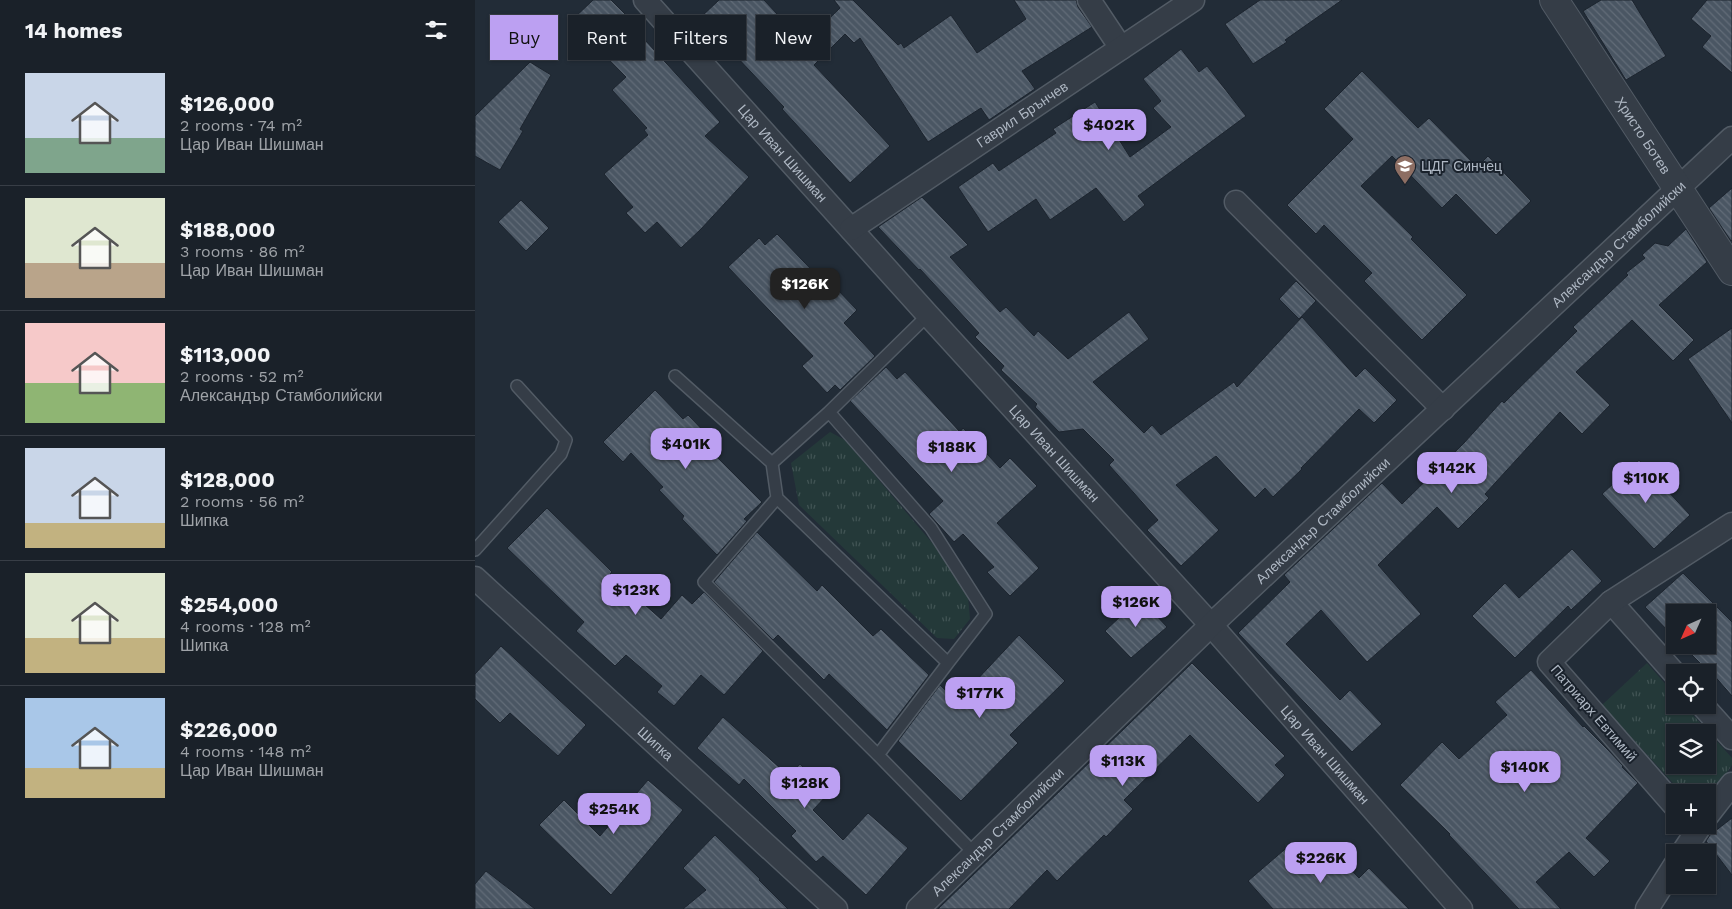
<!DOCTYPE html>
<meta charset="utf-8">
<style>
:root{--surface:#1a2129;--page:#232931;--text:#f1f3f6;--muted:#9fa3a8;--line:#383e46;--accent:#bca0f2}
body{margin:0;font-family:"Work Sans",sans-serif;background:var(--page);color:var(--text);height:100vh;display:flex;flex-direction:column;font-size:19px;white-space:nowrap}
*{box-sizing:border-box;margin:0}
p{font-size:16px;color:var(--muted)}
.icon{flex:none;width:28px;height:28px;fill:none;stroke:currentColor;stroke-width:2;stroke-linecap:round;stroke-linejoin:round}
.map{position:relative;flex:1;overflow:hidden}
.panel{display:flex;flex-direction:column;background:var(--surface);width:475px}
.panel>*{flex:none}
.top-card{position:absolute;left:15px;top:15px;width:475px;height:45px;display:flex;gap:10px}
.needle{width:32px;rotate:225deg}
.tools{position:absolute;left:1191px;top:604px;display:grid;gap:10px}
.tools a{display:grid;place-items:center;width:50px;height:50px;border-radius:0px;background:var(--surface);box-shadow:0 1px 4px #0004,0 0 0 1px var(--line);font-size:25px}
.price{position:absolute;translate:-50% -42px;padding:0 11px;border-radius:10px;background:var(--accent);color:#111;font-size:16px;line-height:32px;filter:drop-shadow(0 1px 2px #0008)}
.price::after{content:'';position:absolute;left:50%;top:30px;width:15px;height:11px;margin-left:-8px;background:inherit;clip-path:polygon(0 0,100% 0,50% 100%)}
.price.selected{background:#222;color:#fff}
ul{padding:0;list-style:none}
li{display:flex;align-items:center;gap:15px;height:125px;padding:0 25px}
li+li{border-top:1px solid var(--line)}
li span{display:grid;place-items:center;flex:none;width:140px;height:100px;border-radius:0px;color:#555}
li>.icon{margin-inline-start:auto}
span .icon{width:60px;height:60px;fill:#fffc;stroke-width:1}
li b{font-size:21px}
h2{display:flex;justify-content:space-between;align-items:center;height:60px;padding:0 25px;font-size:21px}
.chip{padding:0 18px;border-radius:0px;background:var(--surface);box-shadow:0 1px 4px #0004,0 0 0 1px var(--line);font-size:18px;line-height:45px}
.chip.selected{background:var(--accent);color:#111}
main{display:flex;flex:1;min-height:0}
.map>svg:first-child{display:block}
.grass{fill:url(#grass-tufts);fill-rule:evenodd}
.building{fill:url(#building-back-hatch);stroke:#1c242e}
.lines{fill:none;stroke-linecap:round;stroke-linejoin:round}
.service-casing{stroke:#525b65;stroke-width:14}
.minor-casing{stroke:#525b65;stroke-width:25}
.tertiary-casing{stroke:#525b65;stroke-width:30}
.service{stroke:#353d47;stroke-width:11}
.minor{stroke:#353d47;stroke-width:22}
.tertiary{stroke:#353d47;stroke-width:28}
.labels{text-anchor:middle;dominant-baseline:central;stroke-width:4;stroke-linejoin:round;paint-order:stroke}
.street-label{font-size:14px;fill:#afb8c4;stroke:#1a222c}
.poi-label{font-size:14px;fill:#afb8c4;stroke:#1a222c;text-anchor:start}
</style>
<main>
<section class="panel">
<h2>14 homes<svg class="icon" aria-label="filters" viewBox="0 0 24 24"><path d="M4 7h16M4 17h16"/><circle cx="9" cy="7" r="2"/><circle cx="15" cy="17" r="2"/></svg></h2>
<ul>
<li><span style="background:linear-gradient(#c9d6e8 65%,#7fa58c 0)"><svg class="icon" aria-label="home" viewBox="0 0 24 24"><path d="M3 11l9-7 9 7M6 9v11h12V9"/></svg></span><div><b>$126,000</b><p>2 rooms · 74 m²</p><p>Цар Иван Шишман</p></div></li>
<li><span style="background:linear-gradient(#dfe7d0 65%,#b9a48a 0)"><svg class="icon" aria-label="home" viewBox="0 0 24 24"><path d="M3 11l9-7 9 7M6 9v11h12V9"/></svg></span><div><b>$188,000</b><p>3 rooms · 86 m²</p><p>Цар Иван Шишман</p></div></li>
<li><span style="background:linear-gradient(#f6c9c9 60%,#8fb573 0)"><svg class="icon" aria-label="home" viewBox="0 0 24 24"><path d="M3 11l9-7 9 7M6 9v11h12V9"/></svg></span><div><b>$113,000</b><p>2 rooms · 52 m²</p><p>Александър Стамболийски</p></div></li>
<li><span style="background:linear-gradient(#c9d6e8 75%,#c2b280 0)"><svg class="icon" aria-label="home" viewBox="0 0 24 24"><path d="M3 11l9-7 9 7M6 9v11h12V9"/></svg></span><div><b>$128,000</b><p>2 rooms · 56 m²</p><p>Шипка</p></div></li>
<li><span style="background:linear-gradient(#dfe7d0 65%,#c2b280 0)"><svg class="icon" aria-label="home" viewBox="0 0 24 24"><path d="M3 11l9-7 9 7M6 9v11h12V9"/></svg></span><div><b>$254,000</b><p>4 rooms · 128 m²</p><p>Шипка</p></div></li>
<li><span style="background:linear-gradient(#a9c7e8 70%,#c2b280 0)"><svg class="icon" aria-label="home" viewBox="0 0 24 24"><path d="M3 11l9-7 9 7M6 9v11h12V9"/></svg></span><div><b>$226,000</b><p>4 rooms · 148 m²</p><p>Цар Иван Шишман</p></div></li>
</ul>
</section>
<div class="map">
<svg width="1257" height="909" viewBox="0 0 1257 909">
<defs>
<pattern id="grass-tufts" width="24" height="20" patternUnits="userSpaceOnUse" patternTransform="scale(1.25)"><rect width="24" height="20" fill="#243939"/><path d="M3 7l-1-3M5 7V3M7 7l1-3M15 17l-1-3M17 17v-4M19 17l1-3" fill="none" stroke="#415454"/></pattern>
<pattern id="building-back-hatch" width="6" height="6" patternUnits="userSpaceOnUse" patternTransform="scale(1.25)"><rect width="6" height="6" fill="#4a5663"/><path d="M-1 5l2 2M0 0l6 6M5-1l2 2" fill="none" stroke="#626c78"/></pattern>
</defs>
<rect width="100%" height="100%" fill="#222c37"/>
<path class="grass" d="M 355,432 L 370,440 L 458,544 L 493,596 L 495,619 L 479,639 L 462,638 L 324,505 L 316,463 Z
M 1172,663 L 1200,695 L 1200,705 L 1209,705 L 1257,758 L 1257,765 L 1233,800 L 1232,792 L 1206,792 L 1127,705 ZM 1200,732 L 1232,732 L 1232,765 L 1200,765 Z"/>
<path class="building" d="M 118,0 L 136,0 L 162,26 L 159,28 L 245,122 L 230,136 L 274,177 L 226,229 L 206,248 L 182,222 L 170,233 L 151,213 L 158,207 L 129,174 L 173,135 L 169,130 L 172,128 L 137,90 L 151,77 L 96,21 Z
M 244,0 L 289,0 L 329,43 L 365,8 L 359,0 L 378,0 L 423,45 L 426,43 L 429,48 L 476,15 L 502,53 L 551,19 L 539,0 L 601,0 L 603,7 L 617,27 L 547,71 L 560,89 L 514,120 L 506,108 L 453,142 L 385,38 L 379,43 L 370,34 L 339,65 L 415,146 L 375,183 L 307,109 L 309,107 L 225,18 Z
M 785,0 L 867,0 L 810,40 L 812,42 L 778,64 L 750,24 Z
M 1126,0 L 1157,0 L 1191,56 L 1151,80 L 1108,11 Z
M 1232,0 L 1257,0 L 1257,73 L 1227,47 L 1236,36 L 1216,19 Z
M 706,49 L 724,72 L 732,66 L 771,116 L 663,196 L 670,205 L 649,222 L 621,188 L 575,220 L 561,199 L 513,232 L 483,187 L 518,163 L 524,171 L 581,133 L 578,129 L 620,102 L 655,157 L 696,127 L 678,108 L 686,101 L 668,79 Z
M 55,62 L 76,75 L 45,129 L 48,131 L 25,170 L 0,156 L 0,116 Z
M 887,71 L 943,128 L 954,118 L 1002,167 L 1013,156 L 1056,201 L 1021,235 L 981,194 L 967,208 L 917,156 L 886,186 L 938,237 L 936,239 L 992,295 L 947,340 L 889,281 L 897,273 L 849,225 L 841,234 L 812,205 L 878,139 L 849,109 Z
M 1257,188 L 1257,240 L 1256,241 L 1234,208 Z
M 447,197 L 493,245 L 475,257 L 525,312 L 531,307 L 559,336 L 563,331 L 593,359 L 654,312 L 674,339 L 618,382 L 669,433 L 677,425 L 686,435 L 759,382 L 762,387 L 827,317 L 881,377 L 890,368 L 922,400 L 899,423 L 884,409 L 826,468 L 827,469 L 798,497 L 790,488 L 780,498 L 741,456 L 701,485 L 744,530 L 706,566 L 672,530 L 683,520 L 634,465 L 639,460 L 608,429 L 584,432 L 560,407 L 562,404 L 526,370 L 529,366 L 500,337 L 504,333 L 445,269 L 444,270 L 403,227 Z
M 46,200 L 74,228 L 51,251 L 23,222 Z
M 1211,229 L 1232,262 L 1184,305 L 1219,340 L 1198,361 L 1157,320 L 1101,372 L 1135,405 L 1107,434 L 1085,412 L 1010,494 L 1014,498 L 983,529 L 962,507 L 903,565 L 946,614 L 892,662 L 846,610 L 811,644 L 865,700 L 875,690 L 907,724 L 877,752 L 763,633 L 815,582 L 809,575 L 907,483 L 927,504 L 989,443 L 1027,401 L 1029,403 L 1102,331 L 1098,327 L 1153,275 L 1151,273 L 1170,258 L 1167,255 L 1180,243 L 1193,246 Z
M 302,234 L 356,290 L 360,287 L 382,310 L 369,323 L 400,356 L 365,390 L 360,385 L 352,393 L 327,366 L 338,356 L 253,267 L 284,238 L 290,245 Z
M 821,281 L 841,301 L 824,319 L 804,299 Z
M 1257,328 L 1257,423 L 1213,359 Z
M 411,367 L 422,379 L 430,372 L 485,432 L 488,428 L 525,468 L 535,458 L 562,486 L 522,523 L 564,568 L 535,596 L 512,572 L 519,567 L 488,534 L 479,542 L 454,514 L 468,501 L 375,401 Z
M 180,390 L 208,419 L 213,415 L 238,441 L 232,447 L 287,502 L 269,519 L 272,521 L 242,555 L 207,519 L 209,516 L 184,490 L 188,487 L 156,453 L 148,462 L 128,442 Z
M 1164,460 L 1215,515 L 1179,549 L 1127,494 Z
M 72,508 L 137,572 L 135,574 L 186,619 L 207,595 L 217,604 L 229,592 L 288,651 L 249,695 L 226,675 L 199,706 L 182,692 L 187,686 L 151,655 L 140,666 L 101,631 L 109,622 L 32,548 Z
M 282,532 L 342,591 L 347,585 L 398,636 L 406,629 L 454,675 L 412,730 L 354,674 L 349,680 L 303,635 L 298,640 L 239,582 Z
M 1097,549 L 1127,581 L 1096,610 L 1093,606 L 1040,658 L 997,616 L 1030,583 L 1044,598 Z
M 1208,573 L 1257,622 L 1257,696 L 1230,665 L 1229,667 L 1207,645 L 1232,645 L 1232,612 L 1200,612 L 1200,638 L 1170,607 Z
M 665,598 L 692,627 L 656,658 L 630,631 Z
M 544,635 L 590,681 L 535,735 L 543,743 L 486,801 L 423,741 L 465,685 L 482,701 Z
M 26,646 L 111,725 L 83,756 L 35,713 L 25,723 L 0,699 L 0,674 Z
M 717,663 L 810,756 L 800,765 L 810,775 L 783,803 L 715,735 L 649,800 L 658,809 L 631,837 L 629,835 L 582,881 L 572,870 L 534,909 L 463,909 Z
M 1056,670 L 1108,727 L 1109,726 L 1132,749 L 1148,766 L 1147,767 L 1163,783 L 1111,838 L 1135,861 L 1119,877 L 1094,852 L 1061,882 L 1086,909 L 1044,909 L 974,835 L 975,834 L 925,785 L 967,742 L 984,759 L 1032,715 L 1020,702 Z
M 248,717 L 314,776 L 325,764 L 354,793 L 338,810 L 368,840 L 393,813 L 433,848 L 391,895 L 348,856 L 341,862 L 316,836 L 321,831 L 269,779 L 264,785 L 222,748 Z
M 173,780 L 208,810 L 136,895 L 64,825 L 89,800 L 125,836 Z
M 1257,818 L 1257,875 L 1231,841 L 1235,835 Z
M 240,835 L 285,879 L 284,880 L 313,909 L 208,909 L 231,890 L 208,868 Z
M 816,844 L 834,864 L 853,846 L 884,878 L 894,868 L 934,909 L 798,909 L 773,881 Z
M 11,871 L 60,909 L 0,909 L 0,884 Z"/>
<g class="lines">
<g class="service-casing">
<path id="service" d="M 453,315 L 354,412 L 456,528 L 511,614 L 473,663
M 200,376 L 297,463 L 354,412
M 297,463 L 302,498
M 0,550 L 86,454 L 91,440 L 42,386
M 403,755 L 229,582 L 302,498 L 473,663 L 403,755 L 500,854"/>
</g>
<g class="minor-casing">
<g id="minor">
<path id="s1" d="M 170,0 L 453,315 L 736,625 L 986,909"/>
<path d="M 614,0 L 646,48"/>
<path d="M 761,202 L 968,409"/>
<path id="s2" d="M 376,229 L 718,0"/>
<path id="s3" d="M 0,578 L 361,909"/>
<path d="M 1136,602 L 1200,674"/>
<path d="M 1227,705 L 1257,738"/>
<path d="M 1200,806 L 1074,662 L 1136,602 L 1257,524"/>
<path d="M 1232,816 L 1257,784"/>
<path d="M 1208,852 L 1226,825"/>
<path id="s4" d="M 443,909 L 736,625 L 1257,138"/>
<path d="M 1172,909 L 1200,865"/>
</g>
</g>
<g class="tertiary-casing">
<g id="tertiary">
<path id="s5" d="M 1079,0 L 1257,271"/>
</g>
</g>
<use href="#service" class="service"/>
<use href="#minor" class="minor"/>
<use href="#tertiary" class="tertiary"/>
</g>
<defs>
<g id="school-pin" transform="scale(1.125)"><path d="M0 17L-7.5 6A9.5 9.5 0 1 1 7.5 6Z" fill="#8d6e63" stroke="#1a222c"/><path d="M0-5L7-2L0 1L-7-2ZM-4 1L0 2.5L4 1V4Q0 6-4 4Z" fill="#fff"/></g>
</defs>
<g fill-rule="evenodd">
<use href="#school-pin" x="930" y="166"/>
</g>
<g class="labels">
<g class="street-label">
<text stroke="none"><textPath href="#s2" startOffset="206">Гаврил Брънчев</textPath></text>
<text stroke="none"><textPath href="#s5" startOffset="162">Христо Ботев</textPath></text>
<text stroke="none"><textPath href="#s1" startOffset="206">Цар Иван Шишман</textPath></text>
<text stroke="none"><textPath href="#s4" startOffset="966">Александър Стамболийски</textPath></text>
<text stroke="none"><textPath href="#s1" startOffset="611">Цар Иван Шишман</textPath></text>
<text stroke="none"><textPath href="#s4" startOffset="561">Александър Стамболийски</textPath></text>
<text transform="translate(1119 713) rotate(49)">Патриарх Евтимий</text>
<text stroke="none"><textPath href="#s3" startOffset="245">Шипка</textPath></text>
<text stroke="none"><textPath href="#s1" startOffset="1016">Цар Иван Шишман</textPath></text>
<text stroke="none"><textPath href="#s4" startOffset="111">Александър Стамболийски</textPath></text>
</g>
<g class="poi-label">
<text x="946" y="166">ЦДГ Синчец</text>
</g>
</g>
</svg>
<div class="tools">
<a><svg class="needle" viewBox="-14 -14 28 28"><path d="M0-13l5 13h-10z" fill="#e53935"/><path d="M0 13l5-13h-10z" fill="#9fa3a8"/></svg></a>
<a><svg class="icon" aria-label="locate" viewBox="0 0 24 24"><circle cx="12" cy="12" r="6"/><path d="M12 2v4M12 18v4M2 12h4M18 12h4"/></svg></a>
<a><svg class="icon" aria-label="layers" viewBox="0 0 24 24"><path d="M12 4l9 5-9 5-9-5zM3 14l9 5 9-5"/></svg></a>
<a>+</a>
<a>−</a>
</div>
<b class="price" style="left:634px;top:151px">$402K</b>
<b class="price selected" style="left:330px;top:310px">$126K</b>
<b class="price" style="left:211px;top:470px">$401K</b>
<b class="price" style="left:477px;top:473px">$188K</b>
<b class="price" style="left:977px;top:494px">$142K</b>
<b class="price" style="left:1171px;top:504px">$110K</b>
<b class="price" style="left:161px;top:616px">$123K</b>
<b class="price" style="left:661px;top:628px">$126K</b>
<b class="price" style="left:505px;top:719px">$177K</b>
<b class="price" style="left:648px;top:787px">$113K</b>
<b class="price" style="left:1050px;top:793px">$140K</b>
<b class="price" style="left:330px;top:809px">$128K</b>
<b class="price" style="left:139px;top:835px">$254K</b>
<b class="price" style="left:846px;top:884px">$226K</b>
<div class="top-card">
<a class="chip selected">Buy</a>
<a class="chip">Rent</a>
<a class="chip">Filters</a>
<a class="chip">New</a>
</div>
</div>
</main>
